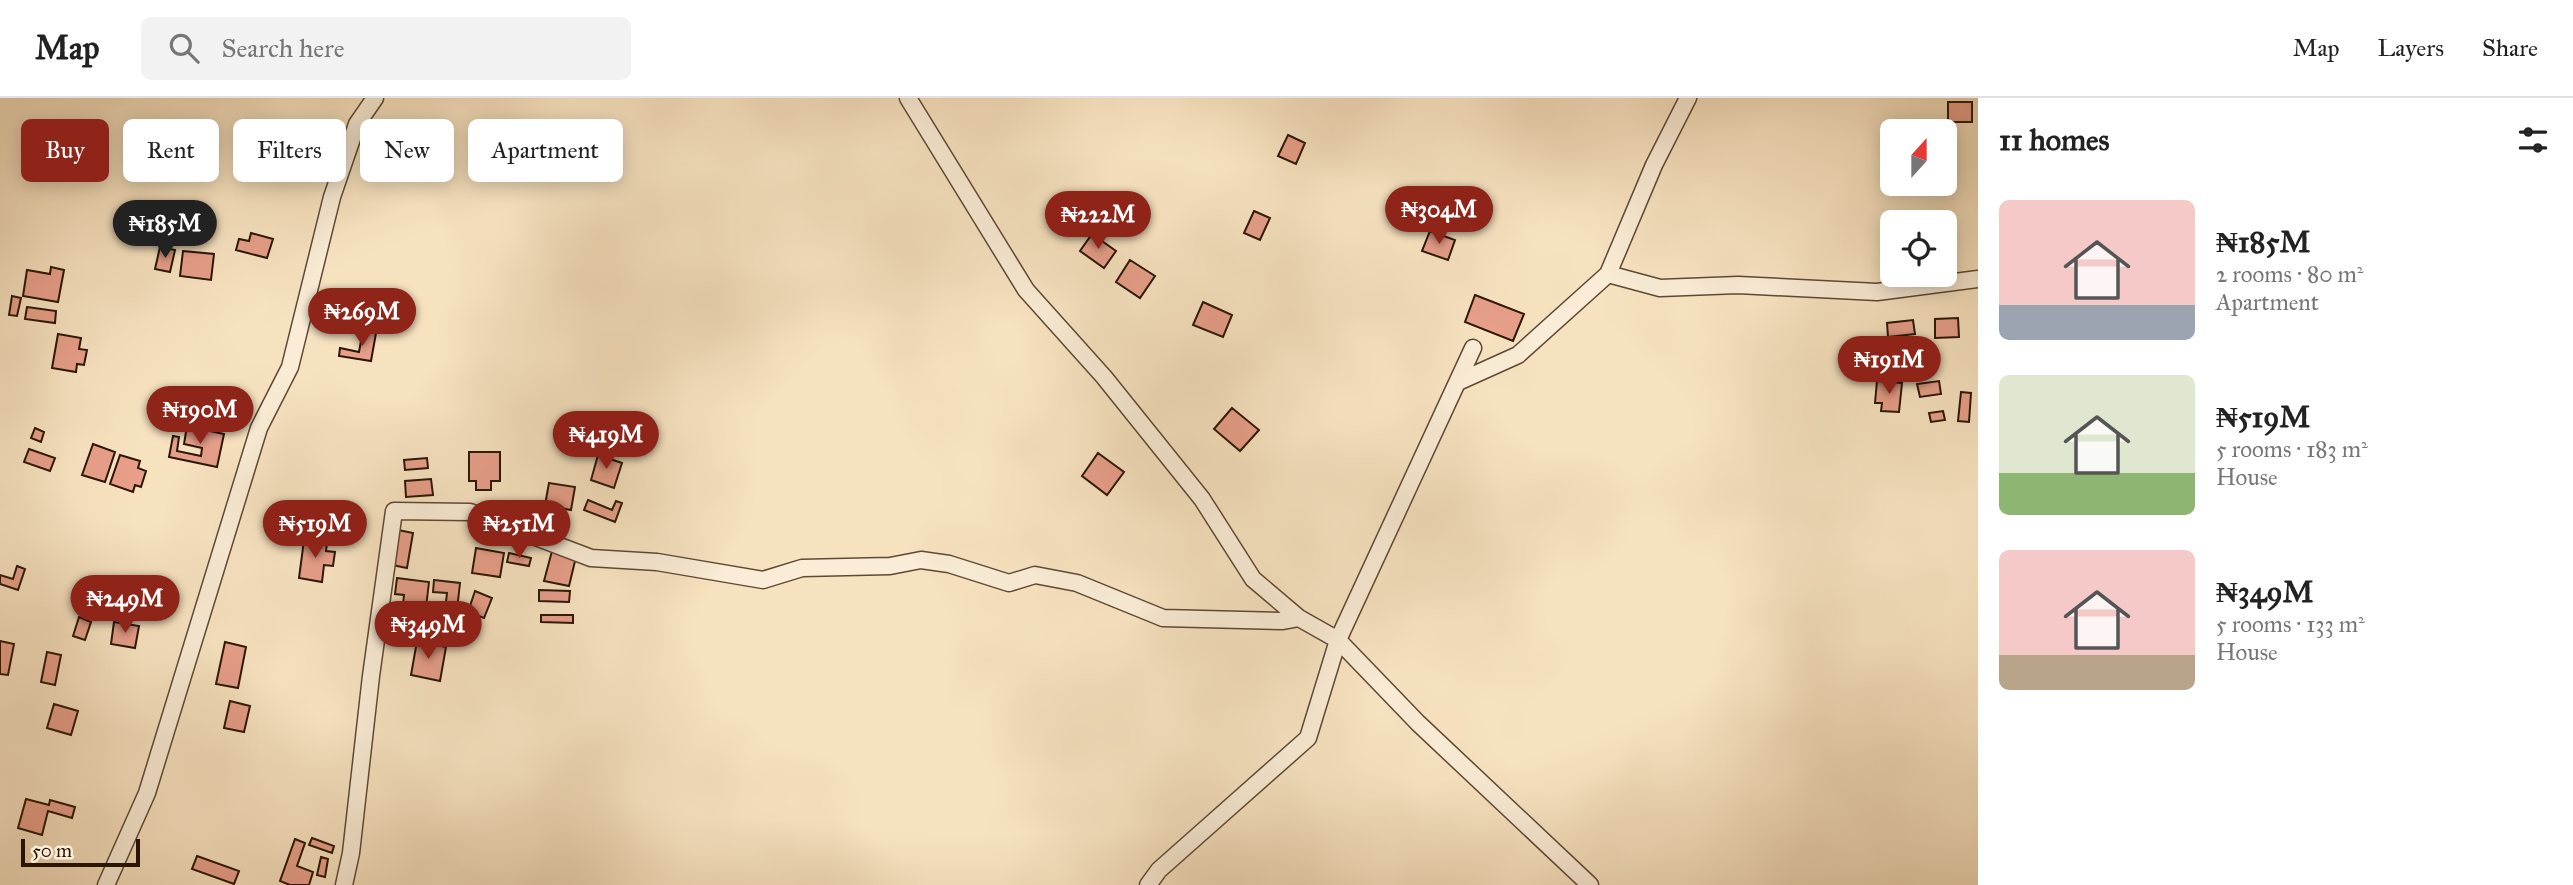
<!DOCTYPE html>
<meta charset="utf-8">
<style>
:root{--surface:#fff;--page:#f2f2f2;--text:#222;--muted:#767676;--line:#e0e0e0;--accent:#8f2418}
body{margin:0;font-family:"IM FELL Great Primer",serif;background:var(--page);color:var(--text);height:100vh;display:flex;flex-direction:column;font-size:26px;white-space:nowrap}
*{box-sizing:border-box;margin:0}
p{font-size:23px;color:var(--muted)}
.icon{flex:none;width:38px;height:38px;fill:none;stroke:currentColor;stroke-width:2;stroke-linecap:round;stroke-linejoin:round}
.map{position:relative;flex:1;overflow:hidden}
.panel{display:flex;flex-direction:column;background:var(--surface);width:595px}
.panel>*{flex:none}
.guide{position:absolute;left:21px;top:21px;width:665px;height:63px;display:flex;gap:14px}
.needle{width:46px;rotate:21deg}
.tools{position:absolute;left:1880px;top:21px;display:grid;gap:14px}
.tools a{display:grid;place-items:center;width:77px;height:77px;border-radius:10px;background:var(--surface);box-shadow:0 4px 18px #0003;font-size:35px}
.scale{position:absolute;left:21px;bottom:18px;width:119px;box-sizing:border-box;padding-left:7px;border:4px solid #2b1605;border-top:0;font-size:19px;line-height:24px;white-space:nowrap;color:#2b1605;-webkit-text-stroke:5px #faecd6;paint-order:stroke}
.price{position:absolute;translate:-50% -60px;padding:0 16px;border-radius:24px;background:var(--accent);color:#fff;font-size:23px;line-height:46px;filter:drop-shadow(0 2px 4px #0008)}
.price::after{content:'';position:absolute;left:50%;top:42px;width:21px;height:16px;margin-left:-10px;background:inherit;clip-path:polygon(0 0,100% 0,50% 100%)}
.price.active{background:#222;color:#fff}
ul{padding:0;list-style:none}
li{display:flex;align-items:center;gap:21px;height:175px;padding:0 21px}
li span{display:grid;place-items:center;flex:none;width:196px;height:140px;border-radius:10px;color:#555}
li>.icon{margin-inline-start:auto}
span .icon{width:84px;height:84px;fill:#fffc;stroke-width:1}
li b{font-size:30px}
h2{display:flex;justify-content:space-between;align-items:center;height:84px;padding:0 21px;font-size:30px}
.chip{padding:0 24px;border-radius:10px;background:var(--surface);box-shadow:0 4px 18px #0003;font-size:24px;line-height:63px}
.chip.active{background:var(--accent);color:#fff}
header{display:flex;align-items:center;gap:42px;box-sizing:border-box;height:98px;padding:0 35px;background:var(--surface);border-bottom:2px solid var(--line)}
header strong{font-size:33px}
nav{display:flex;gap:38px;margin-inline-start:auto;font-size:24px}
.search{width:490px;height:63px;background:var(--page);display:flex;align-items:center;gap:18px;box-sizing:border-box;padding:0 24px;border-radius:10px;color:var(--muted);font-size:26px}
main{display:flex;flex:1;min-height:0}
.map>svg:first-child{display:block}
.building{fill:#e79f8a;stroke:#2b1605;stroke-width:2}
.lines{fill:none;stroke-linecap:round;stroke-linejoin:round}
.minor-casing{stroke:#5e4934;stroke-width:19}
.minor{stroke:#faecd6;stroke-width:16}
</style>
<header>
<strong>Map</strong>
<div class="search"><svg class="icon" aria-label="search" viewBox="0 0 24 24"><circle cx="10" cy="10" r="6"/><path d="M15 15l6 6"/></svg>Search here</div>
<nav><a>Map</a><a>Layers</a><a>Share</a></nav>
</header>
<main>
<div class="map">
<svg width="1978" height="787" viewBox="0 0 1978 787">
<rect width="100%" height="100%" fill="#f7e2c0"/>
<filter id="stains"><feTurbulence type="fractalNoise" baseFrequency=".00286" numOctaves="4"/><feColorMatrix values="0 0 0 0 .2 0 0 0 0 .09 0 0 0 0 .02 0 0 0 .5 -.17"/></filter>
<radialGradient id="worn" r=".72"><stop offset=".6" stop-color="#630" stop-opacity="0"/><stop offset="1" stop-color="#630" stop-opacity=".3"/></radialGradient>
<path class="building" d="M 1948,4 L 1972,4 L 1972,24 L 1948,24 Z
M 1288,37 L 1305,45 L 1296,66 L 1278,58 Z
M 1254,113 L 1270,120 L 1260,142 L 1244,135 Z
M 1440,114 L 1463,123 L 1459,132 L 1437,123 Z
M 1430,133 L 1455,142 L 1448,162 L 1422,153 Z
M 251,135 L 273,141 L 267,160 L 236,152 L 239,141 L 249,143 Z
M 1092,136 L 1116,153 L 1104,170 L 1080,153 Z
M 160,149 L 175,152 L 170,174 L 155,171 Z
M 1884,151 L 1892,151 L 1892,172 L 1884,172 Z
M 183,153 L 214,156 L 211,182 L 180,178 Z
M 1130,162 L 1155,178 L 1140,200 L 1116,184 Z
M 51,169 L 64,172 L 58,204 L 23,198 L 27,172 L 50,176 Z
M 1475,197 L 1524,216 L 1513,243 L 1465,224 Z
M 12,198 L 21,200 L 17,218 L 9,217 Z
M 1203,204 L 1232,217 L 1223,239 L 1193,227 Z
M 27,209 L 56,213 L 55,225 L 25,221 Z
M 340,213 L 366,217 L 365,226 L 339,222 Z
M 1958,220 L 1959,239 L 1935,240 L 1935,221 Z
M 1913,222 L 1915,236 L 1888,239 L 1887,225 Z
M 363,232 L 376,235 L 371,263 L 339,258 L 340,250 L 359,254 Z
M 58,236 L 81,240 L 79,251 L 87,252 L 84,267 L 77,266 L 76,274 L 52,270 Z
M 1877,283 L 1902,285 L 1899,314 L 1881,313 L 1882,305 L 1875,305 Z
M 1939,283 L 1941,296 L 1920,299 L 1917,286 Z
M 1961,294 L 1971,295 L 1969,324 L 1958,323 Z
M 1232,310 L 1259,332 L 1240,353 L 1214,331 Z
M 1943,313 L 1945,322 L 1931,324 L 1929,315 Z
M 187,328 L 224,336 L 217,369 L 169,359 L 173,338 L 179,339 L 177,353 L 201,358 L 202,350 L 184,346 Z
M 35,330 L 44,334 L 41,344 L 31,340 Z
M 93,346 L 115,354 L 105,384 L 82,377 Z
M 29,351 L 55,360 L 50,373 L 24,364 Z
M 469,354 L 500,354 L 500,383 L 491,383 L 491,392 L 476,392 L 476,383 L 469,383 Z
M 1098,355 L 1124,374 L 1107,397 L 1082,378 Z
M 120,357 L 140,363 L 138,370 L 146,373 L 141,389 L 135,387 L 133,394 L 110,386 Z
M 598,357 L 622,365 L 614,390 L 591,382 Z
M 427,360 L 428,370 L 405,372 L 404,362 Z
M 431,381 L 433,397 L 406,399 L 405,383 Z
M 549,385 L 575,389 L 571,412 L 545,407 Z
M 588,402 L 612,412 L 616,403 L 622,405 L 615,424 L 584,412 Z
M 398,432 L 413,435 L 407,470 L 392,467 Z
M 304,442 L 327,445 L 326,453 L 335,454 L 333,468 L 324,467 L 322,484 L 299,480 Z
M 476,450 L 504,455 L 500,479 L 472,475 Z
M 552,453 L 576,459 L 569,488 L 544,483 Z
M 509,455 L 531,460 L 529,468 L 507,464 Z
M 17,468 L 25,471 L 18,492 L 0,486 L 0,477 L 13,481 Z
M 397,480 L 429,484 L 425,518 L 402,515 L 404,497 L 395,496 Z
M 434,482 L 460,485 L 456,521 L 431,518 L 432,510 L 445,512 L 447,495 L 433,494 Z
M 539,492 L 570,493 L 569,504 L 539,503 Z
M 475,493 L 492,500 L 484,520 L 468,514 Z
M 541,517 L 573,517 L 573,525 L 541,524 Z
M 79,519 L 91,524 L 85,542 L 73,538 Z
M 114,524 L 139,528 L 135,550 L 111,546 Z
M 0,543 L 14,546 L 8,577 L 0,576 Z
M 417,543 L 446,549 L 440,583 L 411,577 Z
M 225,544 L 246,549 L 238,590 L 216,586 Z
M 47,554 L 61,557 L 55,587 L 41,584 Z
M 230,603 L 250,608 L 244,634 L 224,630 Z
M 54,606 L 78,613 L 71,637 L 47,630 Z
M 26,701 L 49,707 L 50,702 L 75,709 L 72,720 L 48,713 L 42,737 L 18,730 Z
M 312,740 L 334,748 L 332,755 L 309,747 Z
M 295,741 L 305,745 L 297,768 L 313,774 L 309,787 L 290,787 L 280,783 Z
M 197,758 L 239,773 L 234,786 L 192,771 Z
M 321,759 L 328,761 L 325,779 L 317,777 Z"/>
<g class="lines">
<g class="minor-casing">
<path id="minor" d="M 908,0 L 1026,192 L 1104,279 L 1202,401 L 1253,481 L 1299,520 L 1338,542 L 1473,250
M 1608,176 L 1660,190 L 1738,187 L 1877,194 L 1978,181
M 1458,284 L 1518,257 L 1608,176 L 1654,67 L 1688,0
M 106,787 L 147,695 L 259,330 L 290,269 L 332,99 L 357,26 L 375,0
M 344,787 L 351,755 L 371,578 L 394,413 L 470,414 L 591,460 L 657,464 L 763,482 L 802,470 L 890,468 L 921,462 L 949,466 L 1009,485 L 1035,477 L 1077,485 L 1163,520 L 1283,523 L 1299,520
M 1148,787 L 1159,772 L 1308,640 L 1338,542 L 1418,625 L 1590,787"/>
</g>
<use href="#minor" class="minor"/>
</g>
<rect width="100%" height="100%" filter="url(#stains)"/>
<rect width="100%" height="100%" fill="url(#worn)"/>
</svg>
<div class="tools">
<a><svg class="needle" viewBox="-14 -14 28 28"><path d="M0-13l5 13h-10z" fill="#e53935"/><path d="M0 13l5-13h-10z" fill="#767676"/></svg></a>
<a><svg class="icon" aria-label="locate" viewBox="0 0 24 24"><circle cx="12" cy="12" r="6"/><path d="M12 2v4M12 18v4M2 12h4M18 12h4"/></svg></a>
</div>
<div class="scale">50 m</div>
<b class="price" style="left:1439px;top:148px">₦304M</b>
<b class="price" style="left:1098px;top:153px">₦222M</b>
<b class="price active" style="left:165px;top:162px">₦185M</b>
<b class="price" style="left:362px;top:250px">₦269M</b>
<b class="price" style="left:1889px;top:298px">₦191M</b>
<b class="price" style="left:200px;top:348px">₦190M</b>
<b class="price" style="left:606px;top:373px">₦419M</b>
<b class="price" style="left:315px;top:462px">₦519M</b>
<b class="price" style="left:519px;top:462px">₦251M</b>
<b class="price" style="left:125px;top:537px">₦249M</b>
<b class="price" style="left:428px;top:563px">₦349M</b>
<div class="guide">
<a class="chip active">Buy</a>
<a class="chip">Rent</a>
<a class="chip">Filters</a>
<a class="chip">New</a>
<a class="chip">Apartment</a>
</div>
</div>
<section class="panel">
<h2>11 homes<svg class="icon" aria-label="filters" viewBox="0 0 24 24"><path d="M4 7h16M4 17h16"/><circle cx="9" cy="7" r="2"/><circle cx="15" cy="17" r="2"/></svg></h2>
<ul>
<li><span style="background:linear-gradient(#f6c9c9 75%,#9aa5b1 0)"><svg class="icon" aria-label="home" viewBox="0 0 24 24"><path d="M3 11l9-7 9 7M6 9v11h12V9"/></svg></span><div><b>₦185M</b><p>2 rooms · 80 m²</p><p>Apartment</p></div></li>
<li><span style="background:linear-gradient(#dfe7d0 70%,#8fb573 0)"><svg class="icon" aria-label="home" viewBox="0 0 24 24"><path d="M3 11l9-7 9 7M6 9v11h12V9"/></svg></span><div><b>₦519M</b><p>5 rooms · 183 m²</p><p>House</p></div></li>
<li><span style="background:linear-gradient(#f6c9c9 75%,#b9a48a 0)"><svg class="icon" aria-label="home" viewBox="0 0 24 24"><path d="M3 11l9-7 9 7M6 9v11h12V9"/></svg></span><div><b>₦349M</b><p>5 rooms · 133 m²</p><p>House</p></div></li>
</ul>
</section>
</main>
